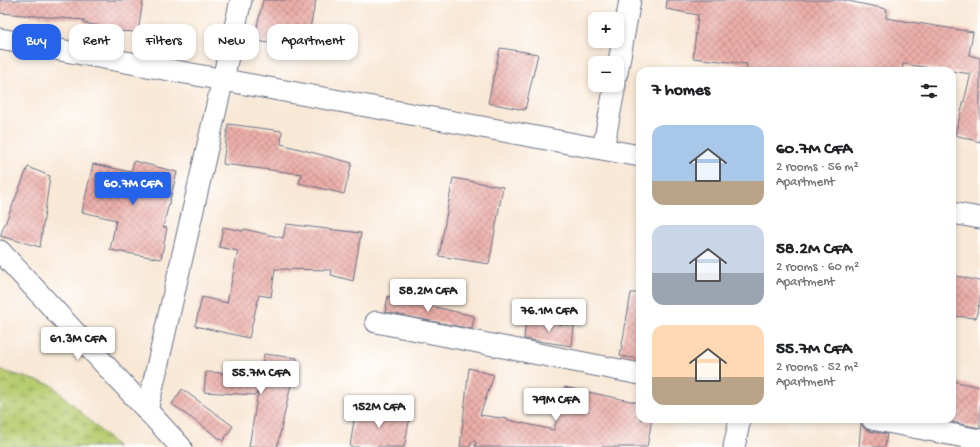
<!DOCTYPE html>
<meta charset="utf-8">
<style>
:root{--surface:#fff;--page:#f2f2f2;--text:#202124;--muted:#757577;--accent:#2563eb}
body{margin:0;font-family:"Gochi Hand",sans-serif;background:var(--page);color:var(--text);height:100vh;display:flex;flex-direction:column;font-size:15px;white-space:nowrap}
*{box-sizing:border-box;margin:0}
p{font-size:13px;color:var(--muted)}
.icon{flex:none;width:22px;height:22px;fill:none;stroke:currentColor;stroke-width:2;stroke-linecap:round;stroke-linejoin:round}
.map{position:relative;flex:1;overflow:hidden}
.sheet{position:absolute;left:636px;top:67px;width:320px;height:356px;display:flex;flex-direction:column;background:var(--surface);border-radius:12px;box-shadow:0 2px 6px #0003}
.sheet>*{flex:none}
.top-card{position:absolute;left:12px;top:24px;width:380px;height:36px;display:flex;gap:8px}
.controls{position:absolute;left:588px;top:12px;display:grid;gap:8px}
.controls a{display:grid;place-items:center;width:36px;height:36px;border-radius:8px;background:var(--surface);box-shadow:0 2px 6px #0003;font-size:20px}
.price{position:absolute;translate:-50% -34px;padding:0 9px;border-radius:4px;background:#fff;color:#222;font-size:13px;line-height:26px;filter:drop-shadow(0 1px 2px #0008)}
.price::after{content:'';position:absolute;left:50%;top:24px;width:12px;height:9px;margin-left:-6px;background:inherit;clip-path:polygon(0 0,100% 0,50% 100%)}
.price.current{background:var(--accent);color:#fff}
ul{padding:0;list-style:none}
li{display:flex;align-items:center;gap:12px;height:100px;padding:0 16px}
li span{display:grid;place-items:center;flex:none;width:112px;height:80px;border-radius:12px;color:#555}
li>.icon{margin-inline-start:auto}
span .icon{width:48px;height:48px;fill:#fffc;stroke-width:1}
li b{font-size:17px}
h2{display:flex;justify-content:space-between;align-items:center;height:48px;padding:0 16px;font-size:17px}
.pill{padding:0 14px;border-radius:12px;background:var(--surface);box-shadow:0 2px 6px #0003;font-size:14px;line-height:36px}
.pill.current{background:var(--accent);color:#fff}
.map>svg:first-child{display:block}
.wetland{fill:url(#wetland-marsh);stroke:#6a7e67}
.building{fill:url(#building-cross-hatch)}
.lines{fill:none;stroke-linecap:round;stroke-linejoin:round}
.street-casing{stroke:#687088;stroke-width:23}
.street{stroke:#fff;stroke-width:21}
</style>
<div class="map">
<svg width="980" height="447" viewBox="0 0 980 447">
<defs>
<pattern id="wetland-marsh" width="20" height="14" patternUnits="userSpaceOnUse"><rect width="20" height="14" fill="#b8cc70"/><path d="M1 5h8M5 5V1M11 12h8M15 12V8" fill="none" stroke="#95a65f"/></pattern>
<pattern id="building-cross-hatch" width="8" height="8" patternUnits="userSpaceOnUse"><rect width="8" height="8" fill="#ecaea8"/><path d="M0 0l8 8M0 8l8-8" fill="none" stroke="#be8e8c"/></pattern>
</defs>
<rect width="100%" height="100%" fill="#fff"/>
<filter id="ink" filterUnits="userSpaceOnUse"><feTurbulence type="fractalNoise" baseFrequency=".025" numOctaves="2"/><feDisplacementMap in="SourceGraphic" scale="8" xChannelSelector="R" yChannelSelector="G"/><feConvolveMatrix kernelMatrix="1 2 1 2 8 2 1 2 1" color-interpolation-filters="sRGB"/></filter>
<filter id="wash" filterUnits="userSpaceOnUse"><feTurbulence type="fractalNoise" baseFrequency=".012" numOctaves="4" result="noise"/><feDisplacementMap in="SourceGraphic" scale="16" xChannelSelector="R" yChannelSelector="G"/><feGaussianBlur stdDeviation="0.9" result="paint"/><feColorMatrix in="noise" values="0 0 0 0 0 0 0 0 0 0 0 0 0 0 0 0 0 1.4 0 .05"/><feComposite in="paint" operator="in"/></filter>
<g filter="url(#wash)">
<rect width="100%" height="100%" fill="#f8e8d5"/>
<path class="wetland" d="M 0,370 L 52,385 L 118,447 L 0,447 Z"/>
<g id="blocks">
<path class="building" d="M 0,0 L 143,0 L 138,32 L 113,31 L 114,29 L 84,23 L 84,20 L 0,13 Z
M 263,0 L 316,0 L 305,51 L 254,40 Z
M 667,0 L 843,0 L 887,9 L 886,18 L 973,32 L 969,55 L 980,58 L 980,142 L 955,135 L 971,74 L 903,64 L 902,71 L 746,71 L 747,64 L 693,58 L 698,15 L 666,9 Z
M 500,48 L 538,54 L 525,110 L 488,103 Z
M 228,124 L 282,131 L 281,144 L 352,163 L 344,194 L 299,183 L 302,174 L 223,164 Z
M 134,161 L 177,172 L 163,227 L 167,228 L 161,259 L 110,250 L 116,220 L 82,212 L 93,164 L 131,172 Z
M 28,167 L 50,176 L 40,247 L 0,236 Z
M 453,178 L 503,187 L 489,264 L 439,256 Z
M 286,224 L 361,233 L 353,281 L 331,275 L 332,270 L 275,269 L 271,297 L 259,295 L 249,338 L 195,326 L 202,297 L 227,303 L 238,251 L 219,247 L 223,227 L 243,231 L 244,229 L 283,238 Z
M 952,275 L 980,281 L 980,299 L 976,318 L 952,316 Z
M 631,293 L 640,293 L 640,359 L 620,356 Z
M 388,296 L 474,316 L 472,329 L 385,312 Z
M 526,320 L 574,326 L 572,346 L 524,339 Z
M 264,354 L 297,358 L 277,447 L 249,447 L 258,391 L 255,395 L 204,392 L 206,372 L 261,375 Z
M 469,368 L 494,375 L 480,415 L 508,419 L 508,420 L 554,430 L 564,387 L 640,403 L 640,419 L 652,419 L 647,447 L 475,447 L 476,442 L 472,441 L 470,447 L 460,447 Z
M 952,381 L 980,387 L 980,428 L 952,422 Z
M 182,389 L 233,426 L 223,441 L 172,404 Z
M 356,407 L 410,417 L 404,447 L 350,447 Z
M 861,423 L 864,428 L 869,431 L 887,434 L 885,447 L 859,447 Z"/>
</g>
</g>
<g filter="url(#ink)">
<use href="#blocks" fill-opacity="0" stroke="#687088" stroke-width="1"/>
<g class="lines">
<g class="street-casing">
<path id="street" d="M 0,39 L 640,156
M 617,73 L 630,0
M 603,149 L 615,85
M 952,213 L 980,218
M 0,251 L 181,447
M 376,322 L 640,374
M 147,411 L 241,0
M 872,419 L 980,440
M 734,447 L 740,419"/>
</g>
<use href="#street" class="street"/>
</g>
</g>
</svg>
<div class="controls">
<a>+</a>
<a>−</a>
</div>
<b class="price current" style="left:133px;top:206px">60.7M CFA</b>
<b class="price" style="left:428px;top:313px">58.2M CFA</b>
<b class="price" style="left:549px;top:333px">76.1M CFA</b>
<b class="price" style="left:78px;top:361px">61.3M CFA</b>
<b class="price" style="left:261px;top:395px">55.7M CFA</b>
<b class="price" style="left:556px;top:422px">79M CFA</b>
<b class="price" style="left:379px;top:429px">152M CFA</b>
<div class="top-card">
<a class="pill current">Buy</a>
<a class="pill">Rent</a>
<a class="pill">Filters</a>
<a class="pill">New</a>
<a class="pill">Apartment</a>
</div>
<section class="sheet">
<h2>7 homes<svg class="icon" aria-label="filters" viewBox="0 0 24 24"><path d="M4 7h16M4 17h16"/><circle cx="9" cy="7" r="2"/><circle cx="15" cy="17" r="2"/></svg></h2>
<ul>
<li><span style="background:linear-gradient(#a9c7e8 70%,#b9a48a 0)"><svg class="icon" aria-label="home" viewBox="0 0 24 24"><path d="M3 11l9-7 9 7M6 9v11h12V9"/></svg></span><div><b>60.7M CFA</b><p>2 rooms · 56 m²</p><p>Apartment</p></div></li>
<li><span style="background:linear-gradient(#c9d6e8 60%,#9aa5b1 0)"><svg class="icon" aria-label="home" viewBox="0 0 24 24"><path d="M3 11l9-7 9 7M6 9v11h12V9"/></svg></span><div><b>58.2M CFA</b><p>2 rooms · 60 m²</p><p>Apartment</p></div></li>
<li><span style="background:linear-gradient(#ffd9b3 65%,#b9a48a 0)"><svg class="icon" aria-label="home" viewBox="0 0 24 24"><path d="M3 11l9-7 9 7M6 9v11h12V9"/></svg></span><div><b>55.7M CFA</b><p>2 rooms · 52 m²</p><p>Apartment</p></div></li>
</ul>
</section>
</div>
